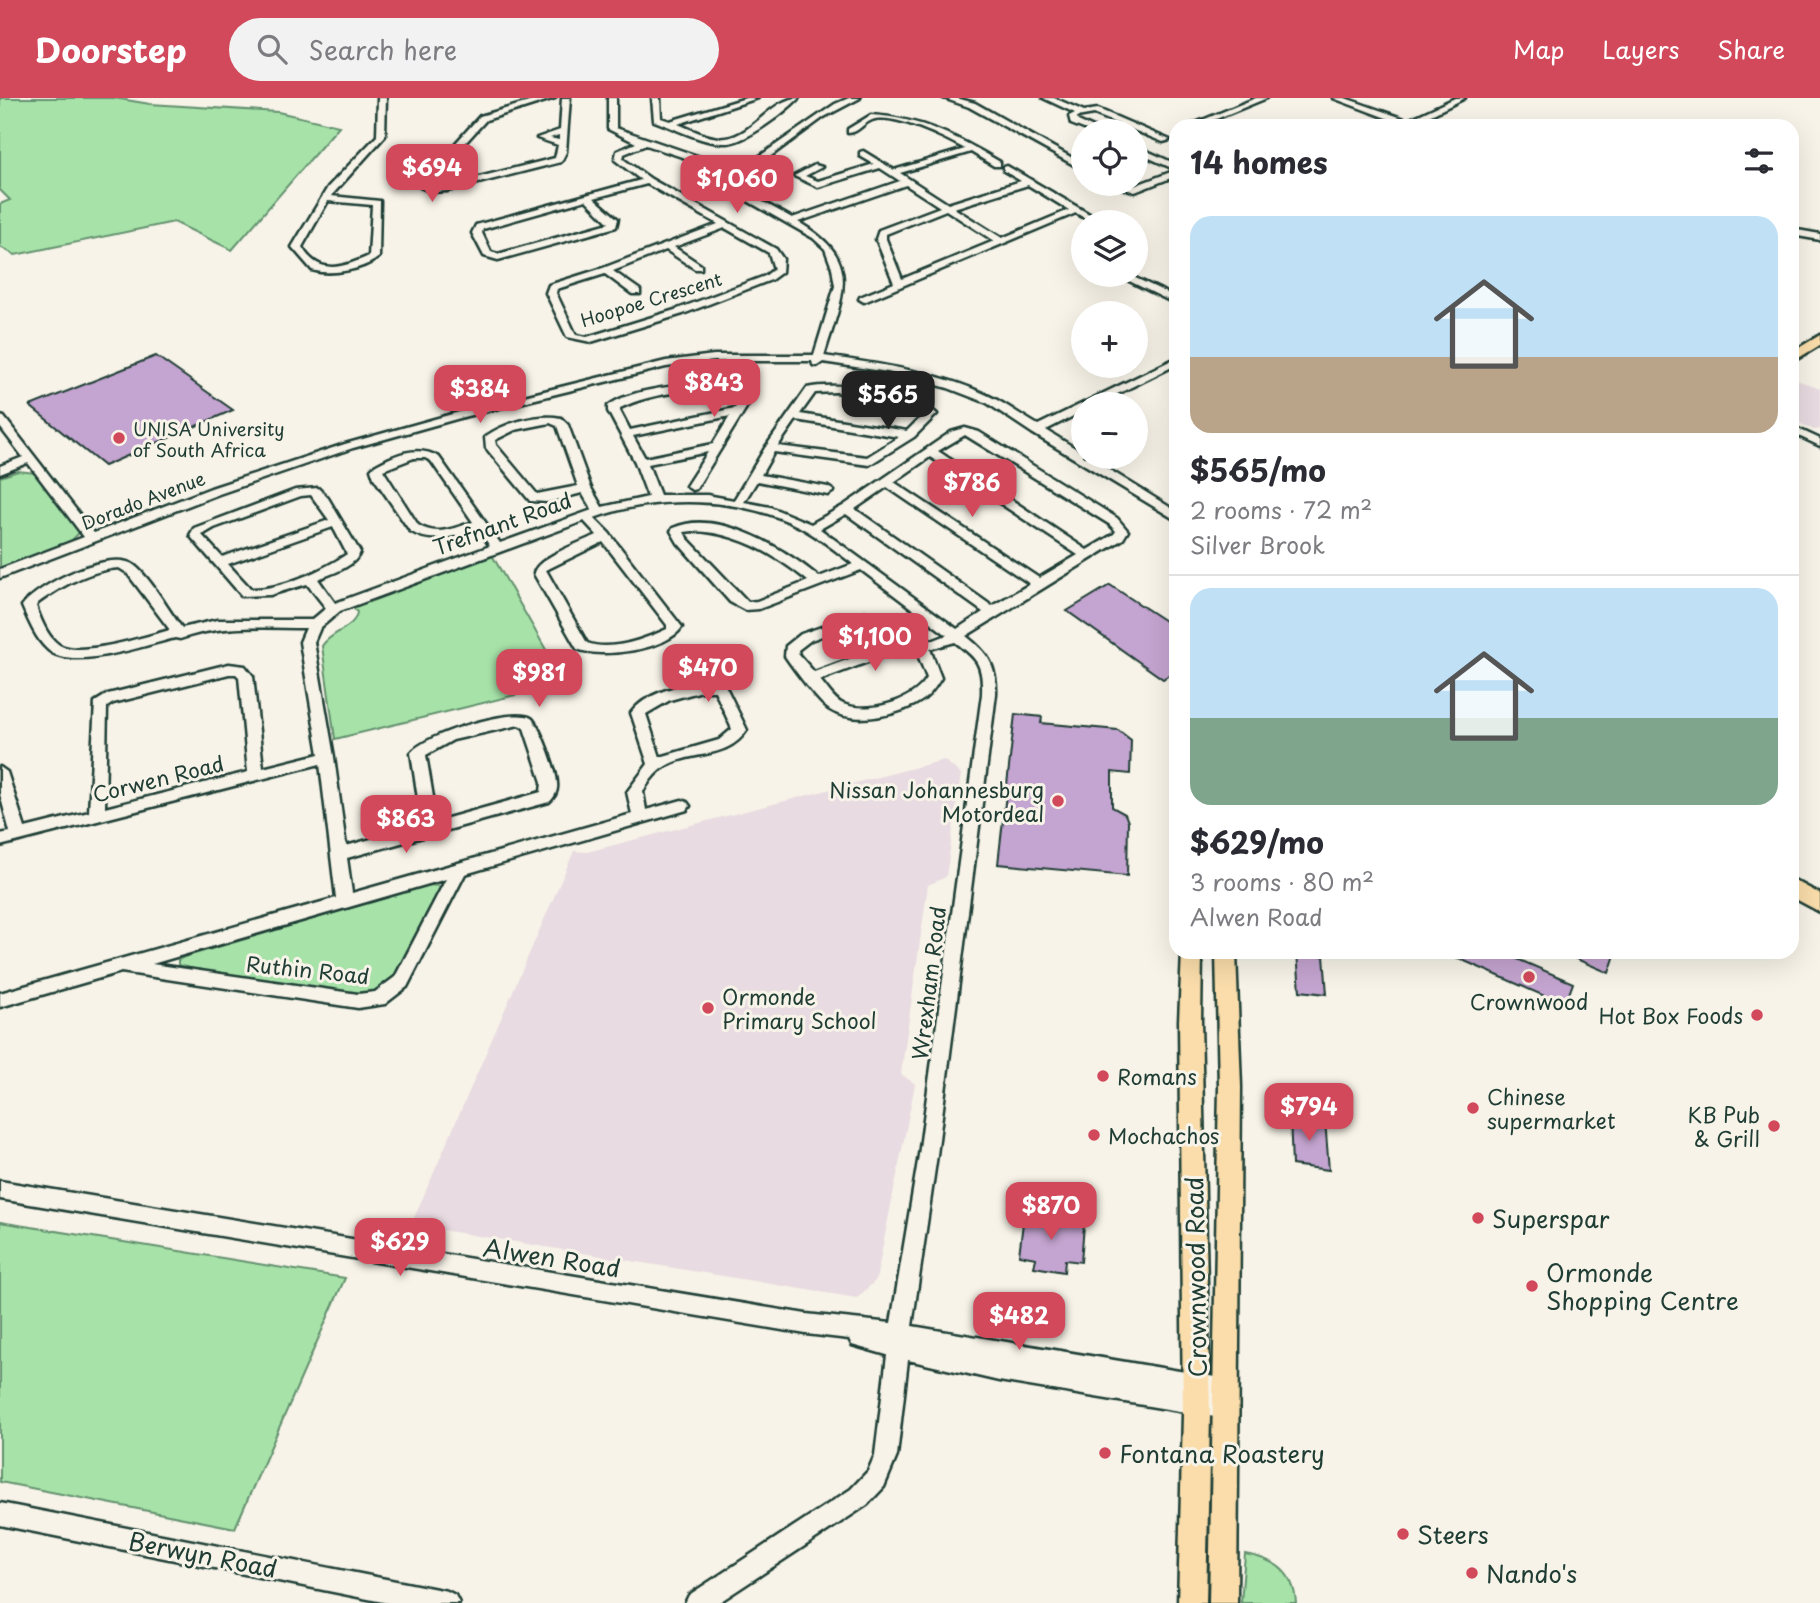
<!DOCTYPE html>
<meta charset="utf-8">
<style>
:root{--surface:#fff;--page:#f2f2f3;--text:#2b2b33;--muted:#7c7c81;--line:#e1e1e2;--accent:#d1495b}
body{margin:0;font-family:"Playpen Sans",sans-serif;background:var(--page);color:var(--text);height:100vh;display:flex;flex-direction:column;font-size:26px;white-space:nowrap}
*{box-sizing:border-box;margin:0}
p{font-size:23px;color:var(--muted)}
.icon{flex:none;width:38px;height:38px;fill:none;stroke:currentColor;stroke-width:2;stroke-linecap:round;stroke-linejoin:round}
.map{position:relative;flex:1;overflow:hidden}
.details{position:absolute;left:1169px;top:21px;width:630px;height:840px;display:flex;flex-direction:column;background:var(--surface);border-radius:21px;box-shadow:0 7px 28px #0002}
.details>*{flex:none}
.buttons{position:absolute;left:1071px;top:21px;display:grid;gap:14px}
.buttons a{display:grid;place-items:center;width:77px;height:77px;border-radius:50%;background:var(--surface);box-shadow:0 7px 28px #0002;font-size:35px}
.price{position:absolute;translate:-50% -60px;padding:0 16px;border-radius:14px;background:var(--accent);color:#fff;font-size:23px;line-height:46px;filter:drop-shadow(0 2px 4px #0008)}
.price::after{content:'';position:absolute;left:50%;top:42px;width:21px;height:16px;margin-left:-10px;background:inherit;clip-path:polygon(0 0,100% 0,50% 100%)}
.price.current{background:#222;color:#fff}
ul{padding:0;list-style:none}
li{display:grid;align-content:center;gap:14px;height:371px;padding:0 21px}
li+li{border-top:2px solid var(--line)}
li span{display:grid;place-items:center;height:217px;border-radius:21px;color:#555}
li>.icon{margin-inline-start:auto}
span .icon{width:126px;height:126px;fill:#fffc;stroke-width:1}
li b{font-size:30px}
h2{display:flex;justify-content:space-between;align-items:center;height:84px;padding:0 21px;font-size:30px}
header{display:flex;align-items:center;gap:42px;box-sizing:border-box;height:98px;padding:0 35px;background:var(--accent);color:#fff}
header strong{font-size:33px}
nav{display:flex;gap:38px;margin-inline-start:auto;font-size:24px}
.search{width:490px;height:63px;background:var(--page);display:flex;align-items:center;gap:18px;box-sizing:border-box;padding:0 24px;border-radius:38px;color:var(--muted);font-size:26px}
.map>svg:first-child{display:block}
.built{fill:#e8dbe1}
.green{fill:#a7e3a9;stroke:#63906e;stroke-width:2}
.building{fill:#c4a4d0;stroke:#1f3d34;stroke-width:2}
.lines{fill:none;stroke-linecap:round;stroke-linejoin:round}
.minor-casing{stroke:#1f3d34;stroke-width:5}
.major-casing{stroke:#1f3d34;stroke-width:5}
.minor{fill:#f7f3e8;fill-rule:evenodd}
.major{fill:#faddab;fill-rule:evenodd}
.poi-dot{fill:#d1495b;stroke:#f7f3e8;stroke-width:2.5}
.labels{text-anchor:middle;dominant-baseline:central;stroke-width:6;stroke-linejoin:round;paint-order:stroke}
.far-street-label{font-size:18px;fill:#1f3d34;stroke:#f7f3e8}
.far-poi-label{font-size:18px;fill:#1f3d34;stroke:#f7f3e8;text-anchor:start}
.street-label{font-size:21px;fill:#1f3d34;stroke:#f7f3e8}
.poi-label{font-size:21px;fill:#1f3d34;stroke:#f7f3e8;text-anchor:start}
.near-poi-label{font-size:24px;fill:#1f3d34;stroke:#f7f3e8;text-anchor:start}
.near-street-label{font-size:24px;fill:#1f3d34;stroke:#f7f3e8}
</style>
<header>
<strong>Doorstep</strong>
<div class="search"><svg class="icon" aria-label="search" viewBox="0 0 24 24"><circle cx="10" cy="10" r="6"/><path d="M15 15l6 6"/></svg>Search here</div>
<nav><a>Map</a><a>Layers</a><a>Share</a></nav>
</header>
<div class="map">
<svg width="1820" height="1505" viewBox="0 0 1820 1505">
<rect width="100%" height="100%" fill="#f7f3e8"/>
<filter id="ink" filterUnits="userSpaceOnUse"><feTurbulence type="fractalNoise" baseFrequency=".0143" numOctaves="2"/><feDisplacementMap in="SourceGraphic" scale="14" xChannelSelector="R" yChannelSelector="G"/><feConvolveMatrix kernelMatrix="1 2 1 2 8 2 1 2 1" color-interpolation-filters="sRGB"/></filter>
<g filter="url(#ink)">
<path class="built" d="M 1792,280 L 1820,291 L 1820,331 L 1814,332 L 1792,321 Z
M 944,662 L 961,676 L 946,779 L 928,787 L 901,976 L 915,986 L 876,1182 L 857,1200 L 411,1127 L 574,753 L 587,754 Z"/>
<path class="green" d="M 0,0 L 114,0 L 150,6 L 278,14 L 339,28 L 232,152 L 174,124 L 15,157 L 0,149 L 0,106 L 10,102 L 0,92 Z
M 18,373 L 35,375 L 80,434 L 70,444 L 0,472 L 0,379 Z
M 492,457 L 565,585 L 335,641 L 322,548 C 331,533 355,531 357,514 L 353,510 L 355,505 Z
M 429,787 L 439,788 L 443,791 L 401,875 L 378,892 L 365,897 L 188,870 L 178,867 L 178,862 L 184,859 Z
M 0,1124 L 345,1180 L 235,1430 L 0,1384 Z
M 1245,1456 C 1275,1461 1294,1474 1296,1505 L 1241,1505 Z"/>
<path class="building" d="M 156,258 L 233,312 L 104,368 L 30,308 Z
M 1110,487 L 1176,530 L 1176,572 L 1163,581 L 1067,513 Z
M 1015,616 L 1042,619 L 1041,625 L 1118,632 L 1131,642 L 1130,676 L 1112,674 L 1112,709 L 1125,716 L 1128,724 L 1127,778 L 998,766 Z
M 1444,854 L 1501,854 L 1573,885 L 1565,907 Z
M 1560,854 L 1616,854 L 1609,875 Z
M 1297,855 L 1324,858 L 1327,896 L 1300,893 Z
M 1290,1018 L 1325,1022 L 1329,1072 L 1292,1067 Z
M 1024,1117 L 1084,1127 L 1081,1164 L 1065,1162 L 1064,1174 L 1034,1169 L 1036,1160 L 1019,1157 Z"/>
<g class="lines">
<g class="minor-casing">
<path id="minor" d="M 378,0 L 386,0 L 385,38 L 331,98 L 380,103 L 379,159 C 363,172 331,178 312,172 L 292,149 L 328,89 L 377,38 ZM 328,103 L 372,107 L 369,158 C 342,170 319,178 302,149 Z
M 543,0 L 555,0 L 486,22 L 428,86 L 447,87 L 555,60 L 558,47 L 537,40 L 560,32 L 562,0 L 570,0 L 566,54 L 561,64 L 447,93 L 431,94 L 420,89 L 420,85 L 480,18 ZM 559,37 L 559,42 L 550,40 Z
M 608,0 L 616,0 L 616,30 L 709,62 L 723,75 L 754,62 L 835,6 L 849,0 L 860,0 L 824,19 L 760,66 L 727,79 L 736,89 L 792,120 L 900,83 L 880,70 L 818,89 L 794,78 L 815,67 L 822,69 L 805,78 L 818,83 L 874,66 L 860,58 L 860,54 L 863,53 L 894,72 L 965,51 C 946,40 893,14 872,22 C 862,26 858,35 848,35 L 848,31 L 871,17 C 920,20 959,39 1000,64 L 1000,68 L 994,68 L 971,54 L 900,75 L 948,106 L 1021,83 L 1004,73 L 1004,69 L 1007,68 L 1091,117 L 1091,121 L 1088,122 L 1076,115 L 864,204 L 859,201 L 860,199 L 894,185 L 876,141 L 879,132 L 940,109 L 906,87 L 798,124 C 865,162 842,197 824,258 C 880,266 947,275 997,302 C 1011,310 1024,319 1038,327 L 1176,260 L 1176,267 L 1097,306 L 1083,306 L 1083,313 L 1046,332 L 1083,355 L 1083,359 L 1089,359 L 1176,413 L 1176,422 L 1032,335 L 987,305 L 948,290 L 888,274 L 823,264 L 817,268 L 813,267 L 812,263 L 714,263 L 666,269 L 467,318 L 353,350 L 219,396 L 0,480 L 0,471 L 84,439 L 28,365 L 0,376 L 0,368 L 23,359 L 0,329 L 0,318 L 4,319 L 94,435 L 211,390 L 345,346 L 463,313 L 666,263 L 714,257 L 814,257 L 835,188 L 832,170 L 825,151 L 813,140 L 730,93 L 703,66 L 646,47 L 624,56 L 623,61 L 651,81 L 776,151 L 783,161 L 782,174 L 771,182 L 683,216 L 591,244 L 567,239 L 546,195 L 549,187 L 603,170 L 718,126 L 647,86 L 594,100 L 618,121 L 616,129 L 498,162 L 484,158 L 472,135 L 476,127 L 641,82 L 615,62 L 617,53 L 636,45 L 608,31 ZM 1028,87 L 1069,112 L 1002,140 L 954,110 ZM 586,102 L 609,125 L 498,156 L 491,154 L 482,135 L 483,131 ZM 946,112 L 994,143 L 902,181 L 886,141 L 886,136 ZM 725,130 L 769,155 L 774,171 L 765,178 L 675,212 L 587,239 L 576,237 L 556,195 L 557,191 L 605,176 L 632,196 L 640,196 L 640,192 L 613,173 L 666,152 L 695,171 L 701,171 L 701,167 L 674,149 Z
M 652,0 L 660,0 L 661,20 L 670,23 L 746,0 L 758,0 L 678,26 C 691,31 711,42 726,40 C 754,36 772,0 799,0 C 785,14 746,45 726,45 C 703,46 675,30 654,23 Z
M 943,0 L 956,0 L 975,5 L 1083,66 L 1083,72 L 969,9 Z
M 1043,0 L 1054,0 L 1084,13 L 1098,11 L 1170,42 L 1163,44 L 1094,16 L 1077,19 L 1078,23 L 1100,33 L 1089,33 L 1071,26 L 1069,18 L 1075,15 Z
M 1256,0 L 1267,0 L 1199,28 L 1188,28 Z
M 1333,0 L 1345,0 L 1408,22 L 1455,0 L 1465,0 L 1415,25 L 1421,28 L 1405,27 Z
M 1136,48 L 1176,66 L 1176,72 L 1136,54 Z
M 1176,72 L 1176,78 L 1135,94 L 1110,86 L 1134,88 Z
M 1792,131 L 1820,136 L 1820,142 L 1792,137 Z
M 1117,177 L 1129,177 L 1176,199 L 1176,206 Z
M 719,284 L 749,285 L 754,297 L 696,391 L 692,392 L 686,388 L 708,354 L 648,366 L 660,397 L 707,397 L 734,402 L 765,350 L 807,290 C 838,283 914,293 937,316 L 914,339 L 869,367 L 774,354 L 761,377 L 828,389 L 834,393 L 828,397 L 757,383 L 744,404 L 770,409 L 811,426 L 843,408 L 951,334 L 965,330 L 979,334 L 1117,420 L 1128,433 L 1123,441 L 966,538 C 988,555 997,568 996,596 L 937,1057 L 912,1228 L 1227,1281 L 1235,1284 L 1238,1292 L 1231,1301 L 1238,1310 L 1235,1318 L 1227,1321 L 999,1283 L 908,1262 L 897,1358 L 884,1389 L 867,1407 L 718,1505 L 685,1505 L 689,1497 L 851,1391 L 868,1373 L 875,1357 L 887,1257 L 852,1247 L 849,1241 L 806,1236 L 0,1101 L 0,1083 L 806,1216 L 891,1225 L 919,1057 L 982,596 C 983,567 978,561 955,544 L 930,551 L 941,580 C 936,588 932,595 924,601 C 902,617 855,628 830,612 C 819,605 793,570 785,558 L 786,548 L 801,536 L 865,514 L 872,518 L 870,521 L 811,542 L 798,552 L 799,557 L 814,574 L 893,545 L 934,542 L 947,537 L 861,472 L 759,511 L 745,512 L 730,504 L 678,445 L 671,433 L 673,430 C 718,410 785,451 819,479 L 853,466 C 836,453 819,439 800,429 C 739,398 657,397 594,420 L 609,435 L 682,529 C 668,552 601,561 577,551 L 534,476 C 535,460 582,444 597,437 L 584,423 L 340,513 L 320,530 L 314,544 L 334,659 L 346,748 L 422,727 L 411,655 C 423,637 513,609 531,620 C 539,625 557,674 557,685 C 558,692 555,699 549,704 L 347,760 L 352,795 L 632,716 L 627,694 L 648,666 L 631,615 C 647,592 699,579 725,587 L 747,632 C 727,664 686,651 660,672 C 653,678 647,686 643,694 L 646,712 L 682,702 L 687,704 L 690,708 L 687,712 L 465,776 L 407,889 L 385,906 L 358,910 L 121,874 L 0,909 L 0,895 L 336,800 L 320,666 L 0,748 L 0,736 L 10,734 L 0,696 L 0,669 L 7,674 L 25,730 L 89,714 L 95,604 L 108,596 L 229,566 L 245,568 L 253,578 L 263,670 L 319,656 L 300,544 L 306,530 C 261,530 222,526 180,541 L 175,540 C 146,547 70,574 47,551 C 36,541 28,522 22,508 C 37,487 112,449 135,468 C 152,482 168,512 182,530 L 217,522 L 312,522 L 326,510 L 307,486 L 270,497 L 242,498 L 192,440 L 190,437 L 194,430 L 295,392 L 318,390 L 328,400 L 360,454 C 355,469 331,476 318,481 L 335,505 L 490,448 L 478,431 C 455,438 432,447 410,433 L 374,380 L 371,371 L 373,369 C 393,357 417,346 439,359 L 500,445 L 592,412 L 582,395 L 547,404 L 530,403 L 486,350 L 485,339 C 504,325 538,315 561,320 L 568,327 L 591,390 L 602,409 L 648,399 L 635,364 L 608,313 L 608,308 C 630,290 691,286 719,284 ZM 735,289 L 741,290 L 744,297 L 735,310 L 630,332 L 620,313 L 620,310 C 653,294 698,291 735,289 ZM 836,294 L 891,303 L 924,316 L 907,333 L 800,316 L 815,295 ZM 730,318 L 713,346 L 645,360 L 633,338 ZM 796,322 L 899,339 L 867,359 L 778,348 ZM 550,325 L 557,328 L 578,388 L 537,396 L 496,347 L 495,342 L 515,332 ZM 965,337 L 1109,426 L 1116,433 L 1114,436 L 1087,452 L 938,353 ZM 930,359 L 1078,457 L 1039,480 L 894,384 ZM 414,360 L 425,360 L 431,363 L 473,424 C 455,430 436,439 418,427 L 383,372 ZM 887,389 L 1030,486 L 992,508 L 855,411 ZM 311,397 L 329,422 L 222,459 L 202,437 L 214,430 L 301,398 ZM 846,416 L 983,514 L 957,531 L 820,431 ZM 333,429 L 347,456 C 323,472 280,492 251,491 L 228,466 ZM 693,433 C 736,434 775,456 808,483 L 757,503 L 748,504 L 687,440 L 684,434 ZM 603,444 L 667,527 L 667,531 C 645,541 611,554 587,545 L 546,472 ZM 119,470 L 127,475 L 170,532 C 146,538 77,561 58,546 C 47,538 40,520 36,508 L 38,505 C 61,488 91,472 119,470 ZM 900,552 L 916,552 L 927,580 C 913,604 868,616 843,606 C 834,602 827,590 820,582 ZM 229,576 L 236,576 L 239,579 L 248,674 L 105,710 L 107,609 L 113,605 ZM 702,593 L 715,593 L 732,631 L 719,642 L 660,659 L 646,616 L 670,602 ZM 519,627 L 524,630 L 542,684 L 541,694 L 437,723 L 426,657 L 453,642 ZM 446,781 L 395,879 L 375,894 L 358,896 L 152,866 Z
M 1792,328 L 1820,341 L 1820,348 L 1792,335 Z
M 0,1405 L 447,1493 L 455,1497 L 459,1505 L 388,1505 L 0,1427 Z"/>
</g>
<g class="major-casing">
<path id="major" d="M 1820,237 L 1820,247 L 1792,264 L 1792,254 Z
M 1792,781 L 1820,796 L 1820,814 L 1792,799 Z
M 1182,854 L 1202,854 L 1201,923 L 1210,1317 L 1206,1505 L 1178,1505 L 1183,1317 L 1179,923 Z
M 1216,854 L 1236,854 L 1241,989 L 1237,1505 L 1209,1505 L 1219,989 Z"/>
</g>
<use href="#minor" class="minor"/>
<use href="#major" class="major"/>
</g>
</g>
<g class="poi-dot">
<circle cx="119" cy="340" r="7"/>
<circle cx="1058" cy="703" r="7"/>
<circle cx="1529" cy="879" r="7"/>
<circle cx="708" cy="910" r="7"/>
<circle cx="1757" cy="917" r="7"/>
<circle cx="1103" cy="978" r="7"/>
<circle cx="1473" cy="1010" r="7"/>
<circle cx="1774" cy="1028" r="7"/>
<circle cx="1094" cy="1037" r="7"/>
<circle cx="1478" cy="1120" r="7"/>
<circle cx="1532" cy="1188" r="7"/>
<circle cx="1105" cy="1355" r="7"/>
<circle cx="1403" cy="1436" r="7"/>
<circle cx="1472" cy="1475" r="7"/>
</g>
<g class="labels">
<g class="far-street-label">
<text transform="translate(651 201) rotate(-17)">Hoopoe Crescent</text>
<text transform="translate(143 402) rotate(-21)">Dorado Avenue</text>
</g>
<g class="far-poi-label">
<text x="133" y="330">UNISA University<tspan x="133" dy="21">of South Africa</tspan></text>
</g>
<g class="street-label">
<text transform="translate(502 425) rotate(-20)">Trefnant Road</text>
<text transform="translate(158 680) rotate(-14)">Corwen Road</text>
<text transform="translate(308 871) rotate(6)">Ruthin Road</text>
<text transform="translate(928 885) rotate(-83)">Wrexham Road</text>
</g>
<g class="poi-label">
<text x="1044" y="691" text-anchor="end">Nissan Johannesburg<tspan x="1044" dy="24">Motordeal</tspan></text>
<text x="722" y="898">Ormonde<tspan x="722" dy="24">Primary School</tspan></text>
<text x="1529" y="903" text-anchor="middle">Crownwood</text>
<text x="1743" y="917" text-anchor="end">Hot Box Foods</text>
<text x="1117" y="978">Romans</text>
<text x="1487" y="998">Chinese<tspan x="1487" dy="24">supermarket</tspan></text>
<text x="1760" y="1016" text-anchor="end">KB Pub<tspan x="1760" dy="24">&amp; Grill</tspan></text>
<text x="1108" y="1037">Mochachos</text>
</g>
<g class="near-poi-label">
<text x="1492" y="1120">Superspar</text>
<text x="1546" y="1174">Ormonde<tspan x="1546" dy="28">Shopping Centre</tspan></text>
<text x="1119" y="1355">Fontana Roastery</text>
<text x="1417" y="1436">Steers</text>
<text x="1486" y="1475">Nando's</text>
</g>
<g class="near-street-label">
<text transform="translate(552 1159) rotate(9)">Alwen Road</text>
<text transform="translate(1195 1179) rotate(-91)">Crownwood Road</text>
<text transform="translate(203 1456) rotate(11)">Berwyn Road</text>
</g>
</g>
</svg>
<div class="buttons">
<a><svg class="icon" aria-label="locate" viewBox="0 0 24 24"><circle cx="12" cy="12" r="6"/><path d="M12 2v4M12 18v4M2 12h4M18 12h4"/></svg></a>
<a><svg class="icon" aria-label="layers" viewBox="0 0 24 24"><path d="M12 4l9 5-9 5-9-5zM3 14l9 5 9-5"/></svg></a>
<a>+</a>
<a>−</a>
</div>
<b class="price" style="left:432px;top:106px">$694</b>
<b class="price" style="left:737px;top:117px">$1,060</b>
<b class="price" style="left:714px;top:321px">$843</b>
<b class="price" style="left:480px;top:327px">$384</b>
<b class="price current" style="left:888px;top:333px">$565</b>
<b class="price" style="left:972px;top:421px">$786</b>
<b class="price" style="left:875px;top:575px">$1,100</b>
<b class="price" style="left:708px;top:606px">$470</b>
<b class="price" style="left:539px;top:611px">$981</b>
<b class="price" style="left:406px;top:757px">$863</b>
<b class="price" style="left:1309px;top:1045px">$794</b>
<b class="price" style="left:1051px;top:1144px">$870</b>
<b class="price" style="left:400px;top:1180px">$629</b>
<b class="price" style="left:1019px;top:1254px">$482</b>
<section class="details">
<h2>14 homes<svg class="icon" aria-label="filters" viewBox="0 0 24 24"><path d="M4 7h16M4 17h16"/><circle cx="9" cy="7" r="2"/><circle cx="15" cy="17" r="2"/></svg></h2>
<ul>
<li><span style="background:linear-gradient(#bfe0f5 65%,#b9a48a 0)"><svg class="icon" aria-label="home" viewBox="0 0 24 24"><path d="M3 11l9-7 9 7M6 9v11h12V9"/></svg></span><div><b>$565/mo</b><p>2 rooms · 72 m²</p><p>Silver Brook</p></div></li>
<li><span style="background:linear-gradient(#bfe0f5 60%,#7fa58c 0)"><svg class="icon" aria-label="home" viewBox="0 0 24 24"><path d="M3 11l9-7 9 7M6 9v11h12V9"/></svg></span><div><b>$629/mo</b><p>3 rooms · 80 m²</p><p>Alwen Road</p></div></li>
</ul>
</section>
</div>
